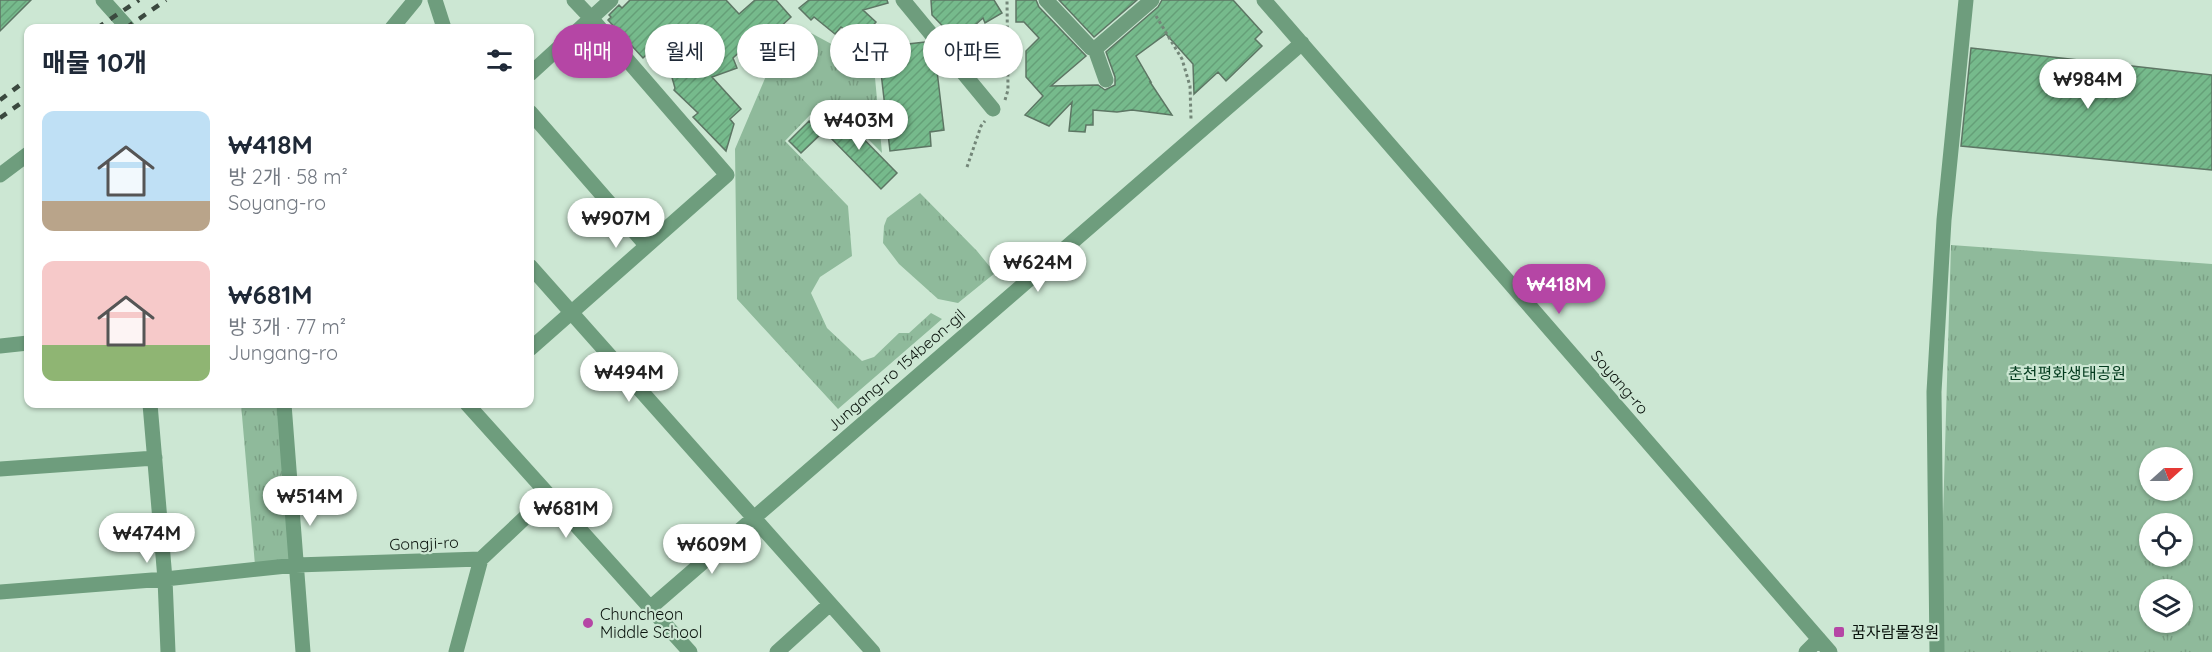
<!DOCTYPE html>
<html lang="ko">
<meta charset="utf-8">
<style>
:root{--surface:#fff;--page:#f6f6f7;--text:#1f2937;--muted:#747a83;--accent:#b546a5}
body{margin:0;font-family:Quicksand,"Noto Sans KR",sans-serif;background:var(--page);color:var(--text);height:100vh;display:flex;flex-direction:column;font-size:22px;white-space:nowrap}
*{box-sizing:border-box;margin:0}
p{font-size:20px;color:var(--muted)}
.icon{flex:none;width:33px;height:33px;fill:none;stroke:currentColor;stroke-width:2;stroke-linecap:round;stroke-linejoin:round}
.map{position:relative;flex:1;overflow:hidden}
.drawer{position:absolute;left:24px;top:24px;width:510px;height:384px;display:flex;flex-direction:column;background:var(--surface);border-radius:12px;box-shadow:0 2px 4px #0004}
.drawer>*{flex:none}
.banner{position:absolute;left:552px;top:24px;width:570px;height:54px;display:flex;gap:12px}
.needle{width:39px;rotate:69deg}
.fabs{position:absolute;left:2139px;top:447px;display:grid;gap:12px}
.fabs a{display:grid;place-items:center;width:54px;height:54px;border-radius:50%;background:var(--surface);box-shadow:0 2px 4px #0004;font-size:30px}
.price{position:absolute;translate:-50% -51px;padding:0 14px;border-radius:21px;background:#fff;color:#222;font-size:20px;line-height:39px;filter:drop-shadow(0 2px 3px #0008)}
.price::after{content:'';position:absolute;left:50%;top:36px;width:18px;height:14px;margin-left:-9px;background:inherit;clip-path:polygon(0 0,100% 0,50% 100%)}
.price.selected{background:var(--accent);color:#fff}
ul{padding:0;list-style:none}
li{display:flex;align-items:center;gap:18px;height:150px;padding:0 18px}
li span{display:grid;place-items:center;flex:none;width:168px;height:120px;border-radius:12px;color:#555}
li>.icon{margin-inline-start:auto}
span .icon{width:72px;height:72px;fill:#fffc;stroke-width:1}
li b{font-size:26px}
h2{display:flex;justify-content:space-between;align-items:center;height:72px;padding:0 18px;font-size:26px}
.chip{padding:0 21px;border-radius:27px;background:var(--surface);box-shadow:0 2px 4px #0004;font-size:21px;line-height:54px}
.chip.selected{background:var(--accent);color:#fff}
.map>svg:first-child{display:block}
.grass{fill:url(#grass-tufts);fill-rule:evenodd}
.building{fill:url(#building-hatch);stroke:#5d7664;stroke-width:1.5}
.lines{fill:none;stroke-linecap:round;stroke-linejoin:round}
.path{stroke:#738678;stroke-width:3;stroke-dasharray:3 3;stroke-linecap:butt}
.minor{stroke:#6e9d7d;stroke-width:15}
.rail{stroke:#3b493f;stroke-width:4.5;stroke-dasharray:8 8;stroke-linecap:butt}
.poi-dot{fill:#b546a5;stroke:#cce7d3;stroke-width:2}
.labels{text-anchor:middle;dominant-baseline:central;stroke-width:4.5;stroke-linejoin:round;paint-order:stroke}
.street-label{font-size:16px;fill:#0b140e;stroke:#cce7d3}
.park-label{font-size:16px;fill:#023a1d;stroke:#cce7d3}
.poi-label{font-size:16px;fill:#0b140e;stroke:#cce7d3;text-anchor:start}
</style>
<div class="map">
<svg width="2212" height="652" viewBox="0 0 2212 652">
<defs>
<pattern id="grass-tufts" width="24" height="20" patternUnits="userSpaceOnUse" patternTransform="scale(1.5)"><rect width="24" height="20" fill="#8fba9b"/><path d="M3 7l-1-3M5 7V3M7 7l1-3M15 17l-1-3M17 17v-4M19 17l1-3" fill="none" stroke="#7a9f84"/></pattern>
<pattern id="building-hatch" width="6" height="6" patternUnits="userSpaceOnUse" patternTransform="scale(1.5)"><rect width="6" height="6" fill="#76ba8c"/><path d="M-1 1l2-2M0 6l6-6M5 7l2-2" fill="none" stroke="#659f78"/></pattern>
</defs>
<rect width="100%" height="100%" fill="#cce7d3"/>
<path class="grass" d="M 811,33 L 874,67 L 882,153 L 838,109 L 821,125 L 810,115 L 785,141 L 848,206 L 852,256 L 820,277 L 811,293 L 827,328 L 862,361 L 874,357 L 899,333 L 909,333 L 931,313 L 942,319 L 838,409 L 737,299 L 735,149 L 783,36 Z
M 971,39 L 979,40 L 980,50 L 969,62 L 962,54 L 962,48 Z
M 920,193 L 977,251 L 995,273 L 958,303 L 938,299 L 899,264 L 883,243 L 884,226 L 887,218 Z
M 1951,245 L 2212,264 L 2212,652 L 1939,652 ZM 2150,458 L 2182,458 L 2182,490 L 2150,490 ZM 2150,524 L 2182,524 L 2182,556 L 2150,556 ZM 2150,590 L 2182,590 L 2182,622 L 2150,622 Z
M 241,404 L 280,404 L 293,562 L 255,565 Z"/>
<path class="building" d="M 0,0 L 31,0 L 0,31 Z
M 630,0 L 726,0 L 739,14 L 755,0 L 776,0 L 791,17 L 776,31 L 772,27 L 752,47 L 747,45 L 733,58 L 737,68 L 712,77 L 741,109 L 730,119 L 734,124 L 726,151 L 693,117 L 698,113 L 674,90 L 675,88 L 669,67 L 678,64 L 676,60 L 696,44 L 674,28 L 643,58 L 608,20 L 611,17 L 609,15 L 619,5 L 622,8 Z
M 809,0 L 887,0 L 888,3 L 863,10 L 876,22 L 861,39 L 856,39 L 841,27 L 835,34 L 814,17 L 811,20 L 799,8 Z
M 931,0 L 994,0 L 1002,13 L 985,23 L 983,18 L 957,41 L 932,15 Z
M 1016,0 L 1036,0 L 1039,7 L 1086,56 L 1051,86 L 1098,85 L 1105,90 L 1115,85 L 1115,77 L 1106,52 L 1158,7 L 1162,0 L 1233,0 L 1262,32 L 1255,39 L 1262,46 L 1226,81 L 1218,72 L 1194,94 L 1193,64 L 1166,34 L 1136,56 L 1151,82 L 1150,82 L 1172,115 L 1132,110 L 1117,112 L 1093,110 L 1093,125 L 1086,125 L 1085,132 L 1069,131 L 1072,102 L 1049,126 L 1025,115 L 1043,96 L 1026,77 L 1026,51 L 1039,38 L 1024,22 L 1016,22 Z
M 1059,0 L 1137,0 L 1094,37 Z
M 925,42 L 935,54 L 944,130 L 930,132 L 931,146 L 890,151 L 879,55 L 885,54 L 885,51 L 908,48 L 908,44 Z
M 1971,48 L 2212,75 L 2212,170 L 1961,146 Z
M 840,115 L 897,173 L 881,189 L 821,128 L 833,116 L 836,119 Z
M 809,121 L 821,134 L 801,153 L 789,141 Z"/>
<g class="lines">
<path class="path" d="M 1156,16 L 1182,59 L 1190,86 L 1191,119
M 1005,100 L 1008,90 L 1007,0
M 967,167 L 981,126 L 985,121"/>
<path class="minor" d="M 103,0 L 128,28
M 435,0 L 444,28
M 903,0 L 993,109
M 1046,0 L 1091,48 L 1095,49 L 1152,0
M 1264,0 L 1830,652
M 392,28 L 415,0
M 1095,49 L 1106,80
M 530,74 L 611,0
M 530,112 L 646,245
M 0,175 L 28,154
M 530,266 L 873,652
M 0,346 L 28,343
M 530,349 L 727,175 L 591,18 L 574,0
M 150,404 L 165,579 L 168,652
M 284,404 L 303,652
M 467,404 L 690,652
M 0,469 L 155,458
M 0,592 L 165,579 L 296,565 L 481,559 L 549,495
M 650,608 L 1302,43
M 456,652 L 481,559
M 777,652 L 830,604
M 1806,652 L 1819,639
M 1937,652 L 1934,392 L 1944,220 L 1966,0"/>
<path class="rail" d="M 97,28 L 139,0
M 126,28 L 166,0
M 0,100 L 28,79
M 0,118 L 28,98"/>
</g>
<g class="poi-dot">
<circle cx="588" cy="623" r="6"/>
<rect x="1833" y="626" width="12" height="12" rx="3"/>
</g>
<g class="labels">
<g class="street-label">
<text transform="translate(896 370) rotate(-41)">Jungang-ro 154beon-gil</text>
<text transform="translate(1620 382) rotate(49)">Soyang-ro</text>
<text transform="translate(424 543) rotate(-2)">Gongji-ro</text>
</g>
<g class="park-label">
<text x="2067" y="373">춘천평화생태공원</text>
</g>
<g class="poi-label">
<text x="600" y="614">Chuncheon<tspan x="600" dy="18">Middle School</tspan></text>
<text x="1851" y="632">꿈자람물정원</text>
</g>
</g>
</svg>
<div class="fabs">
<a><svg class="needle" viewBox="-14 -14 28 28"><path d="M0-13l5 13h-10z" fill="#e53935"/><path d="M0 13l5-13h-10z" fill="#747a83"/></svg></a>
<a><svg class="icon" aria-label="locate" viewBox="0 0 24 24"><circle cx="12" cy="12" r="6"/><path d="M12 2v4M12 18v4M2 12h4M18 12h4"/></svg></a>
<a><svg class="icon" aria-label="layers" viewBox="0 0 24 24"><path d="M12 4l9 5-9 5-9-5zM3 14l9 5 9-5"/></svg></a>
</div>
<b class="price" style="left:2088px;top:110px">₩984M</b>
<b class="price" style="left:859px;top:151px">₩403M</b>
<b class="price" style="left:616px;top:249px">₩907M</b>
<b class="price" style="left:1038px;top:293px">₩624M</b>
<b class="price selected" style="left:1559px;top:315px">₩418M</b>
<b class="price" style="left:629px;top:403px">₩494M</b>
<b class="price" style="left:310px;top:527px">₩514M</b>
<b class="price" style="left:566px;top:539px">₩681M</b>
<b class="price" style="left:147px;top:564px">₩474M</b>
<b class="price" style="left:712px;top:575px">₩609M</b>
<div class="banner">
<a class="chip selected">매매</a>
<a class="chip">월세</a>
<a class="chip">필터</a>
<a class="chip">신규</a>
<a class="chip">아파트</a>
</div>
<section class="drawer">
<h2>매물 10개<svg class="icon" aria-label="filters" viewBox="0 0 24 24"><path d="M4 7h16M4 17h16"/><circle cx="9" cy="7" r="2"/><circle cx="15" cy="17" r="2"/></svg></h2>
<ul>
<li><span style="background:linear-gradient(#bfe0f5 75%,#b9a48a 0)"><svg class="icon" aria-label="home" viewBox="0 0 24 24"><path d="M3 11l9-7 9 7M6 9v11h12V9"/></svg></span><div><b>₩418M</b><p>방 2개 · 58 m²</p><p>Soyang-ro</p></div></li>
<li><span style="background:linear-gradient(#f6c9c9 70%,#8fb573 0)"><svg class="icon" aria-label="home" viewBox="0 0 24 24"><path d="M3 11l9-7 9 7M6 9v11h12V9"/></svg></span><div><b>₩681M</b><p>방 3개 · 77 m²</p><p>Jungang-ro</p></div></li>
</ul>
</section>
</div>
